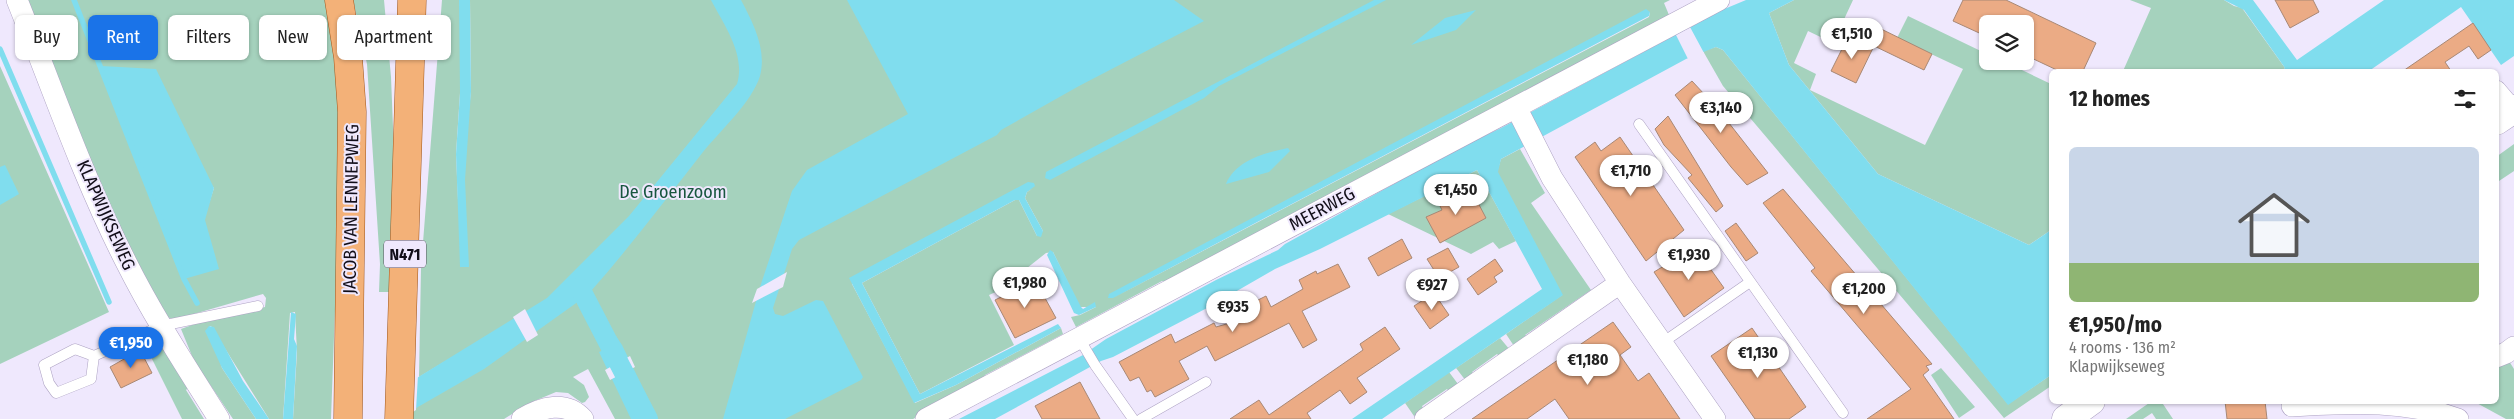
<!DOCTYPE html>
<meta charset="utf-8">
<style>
:root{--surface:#fff;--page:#f6f6f6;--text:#222;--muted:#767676;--accent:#1a73e8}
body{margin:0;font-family:"Fira Sans Condensed",sans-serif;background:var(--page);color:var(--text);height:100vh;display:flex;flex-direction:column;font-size:19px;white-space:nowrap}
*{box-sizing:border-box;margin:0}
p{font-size:16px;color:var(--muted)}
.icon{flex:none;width:28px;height:28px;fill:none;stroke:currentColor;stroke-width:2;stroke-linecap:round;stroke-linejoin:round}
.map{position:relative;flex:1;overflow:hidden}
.sheet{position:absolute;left:2049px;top:69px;width:450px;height:335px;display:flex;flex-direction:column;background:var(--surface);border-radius:8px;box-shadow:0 1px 4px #0004}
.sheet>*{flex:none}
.guide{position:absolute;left:15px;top:15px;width:475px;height:45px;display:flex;gap:10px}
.fabs{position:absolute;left:1979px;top:15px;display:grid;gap:10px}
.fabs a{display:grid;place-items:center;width:55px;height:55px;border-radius:8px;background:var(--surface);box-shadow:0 1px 4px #0004;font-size:25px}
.price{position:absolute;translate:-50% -42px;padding:0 11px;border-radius:18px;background:#fff;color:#222;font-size:16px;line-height:32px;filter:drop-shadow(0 1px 2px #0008)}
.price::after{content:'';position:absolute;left:50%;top:30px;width:15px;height:11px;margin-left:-8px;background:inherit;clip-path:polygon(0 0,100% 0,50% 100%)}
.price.current{background:var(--accent);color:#fff}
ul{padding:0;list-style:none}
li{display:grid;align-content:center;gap:10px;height:265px;padding:0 20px}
li span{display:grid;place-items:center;height:155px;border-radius:8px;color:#555}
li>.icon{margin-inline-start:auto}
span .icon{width:90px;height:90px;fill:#fffc;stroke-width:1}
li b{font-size:21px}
h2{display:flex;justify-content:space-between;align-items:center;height:60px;padding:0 20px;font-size:21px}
.tag{padding:0 18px;border-radius:8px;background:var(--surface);box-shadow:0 1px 4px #0004;font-size:18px;line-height:45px}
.tag.current{background:var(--accent);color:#fff}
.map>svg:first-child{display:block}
.green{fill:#a5d2bd;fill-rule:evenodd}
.water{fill:#80ddee}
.pier{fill:#efe8fd}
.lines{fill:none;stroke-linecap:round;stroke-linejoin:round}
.stream{stroke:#80ddee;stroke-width:5.5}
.canal{stroke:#80ddee;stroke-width:20}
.building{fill:#ebab85;stroke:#a88875}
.lane-casing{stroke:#ada2c3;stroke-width:11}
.street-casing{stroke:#ada2c3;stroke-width:22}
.secondary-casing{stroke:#ada2c3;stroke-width:29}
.primary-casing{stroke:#9f561c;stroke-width:29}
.lane{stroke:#fff;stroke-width:10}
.street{stroke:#fff;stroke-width:21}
.secondary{stroke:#fff;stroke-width:28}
.primary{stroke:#f3b178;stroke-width:28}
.labels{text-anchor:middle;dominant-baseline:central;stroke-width:4;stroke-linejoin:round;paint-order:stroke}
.shield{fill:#efe8fd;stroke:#544f5d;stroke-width:1}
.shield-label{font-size:16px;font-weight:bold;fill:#120e19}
.park-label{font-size:18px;fill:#18563f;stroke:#efe8fd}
.street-label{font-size:18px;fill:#120e19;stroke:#efe8fd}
</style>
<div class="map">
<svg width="2514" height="419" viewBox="0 0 2514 419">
<rect width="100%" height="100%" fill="#efe8fd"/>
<path class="green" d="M 23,0 L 330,0 L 342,117 L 331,419 L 293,419 L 297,352 L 295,312 L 290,313 L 283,419 L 269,419 L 211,326 L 209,326 L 222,368 L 256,419 L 233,419 L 205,377 L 199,373 L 181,329 L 203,321 L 265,307 L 266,298 L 263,294 L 173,320 L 168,317 L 129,251 ZM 102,66 L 214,188 L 184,279 L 101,67 Z
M 353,0 L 384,0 L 391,77 L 394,152 L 390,292 L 379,292 L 380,264 L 367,64 Z
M 442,0 L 459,0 L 460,7 L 460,93 L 456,154 L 458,200 L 471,92 L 470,0 L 1670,0 L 1664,3 L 1669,15 L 1548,84 L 1534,86 L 1172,282 L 1162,281 L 1076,327 L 1071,317 L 1080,315 L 1096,307 L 1080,307 L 1053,252 L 1046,253 L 1022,272 L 1020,281 L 989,295 L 1014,345 L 920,394 L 862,283 L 1015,200 L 1019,200 L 1037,236 L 1043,231 L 1025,198 L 1027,192 L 1032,189 L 852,284 L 915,403 L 956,385 L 1061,328 L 1063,334 L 985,375 L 982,383 L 913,419 L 615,419 L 588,369 L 573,377 L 584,385 L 589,397 L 585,402 L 582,403 L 568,393 L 556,392 L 532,402 L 504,419 L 397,419 L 443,391 L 444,362 L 419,377 L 421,268 ZM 1650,12 L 1649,17 L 1113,298 Z
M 1794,0 L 1853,0 L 1833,43 L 1808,31 L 1794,63 L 1816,74 L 1810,90 L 1925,145 L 1963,69 L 1897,38 L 1908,16 L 1987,54 L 1988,61 L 2003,61 L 2051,84 L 2051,230 L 2029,245 L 1878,174 L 1789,65 L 1769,13 Z
M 2130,0 L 2224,0 L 2234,6 L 2242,8 L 2285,68 L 2281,71 L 2123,71 L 2151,8 Z
M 1716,47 L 1723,50 L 2008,404 L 2051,375 L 2051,386 L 2004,418 L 1723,86 L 1703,51 Z
M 0,66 L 109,312 L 0,364 Z
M 2514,144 L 2514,171 L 2496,183 L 2496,157 Z
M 1520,149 L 1545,193 L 1531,203 L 1591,290 L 1525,335 L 1529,339 L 1514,346 L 1506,334 L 1562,295 L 1497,172 L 1501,159 Z
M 1477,170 L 1516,241 L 1499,249 L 1493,242 L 1471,254 L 1388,214 Z
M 151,335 L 156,337 L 188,388 L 186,390 L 204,419 L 182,419 L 142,339 Z
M 1500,338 L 1510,350 L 1501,358 L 1497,354 L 1472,372 L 1475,376 L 1466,381 L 1456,368 Z
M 2509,361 L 2514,369 L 2514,419 L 2506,419 L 2473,401 L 2496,401 L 2496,367 Z
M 1941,368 L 1975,407 L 1959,418 L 1931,375 Z
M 1449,372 L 1458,384 L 1450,393 L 1447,389 L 1422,406 L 1424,411 L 1414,416 L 1405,403 Z
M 2152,401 L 2161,401 L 2173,419 L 2156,419 L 2152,413 L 2143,419 L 2126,419 Z"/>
<path class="water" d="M 459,0 L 470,0 L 471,92 L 465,180 L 469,267 L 460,267 L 456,154 L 460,93 Z
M 711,0 L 741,0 C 753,23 767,49 760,76 C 752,102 720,131 703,152 C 666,199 630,247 591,291 L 599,308 L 586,315 L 579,301 L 484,369 L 397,419 L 350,419 L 547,298 L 629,216 L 737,84 C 746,55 724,25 711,0 Z
M 847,0 L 1174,0 L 1204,21 L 1079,86 L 1001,130 L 997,135 L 799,240 L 792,249 L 773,308 L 775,314 L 783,316 L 816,300 L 823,301 L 863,377 L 861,380 L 785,419 L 723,419 L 760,287 L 792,191 L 807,170 L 908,114 Z
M 1374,0 L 1386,0 L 1219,86 L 1204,98 L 1050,180 L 1045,178 L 1046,172 Z
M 1746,0 L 1794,0 L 1769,13 L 1789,65 L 1878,174 L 2029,245 L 2051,230 L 2051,375 L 2008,405 L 1723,50 L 1716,47 L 1686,59 L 1501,159 L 1498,172 L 1563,295 L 1382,419 L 1352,419 L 1542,289 L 1477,170 L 1320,249 L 1275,269 L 1209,307 L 1113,357 L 1101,361 L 995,419 L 959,419 L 1083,355 L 1106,339 L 1216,280 L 1278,250 L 1285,244 L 1459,148 L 1501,128 L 1722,10 Z
M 2224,0 L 2253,0 L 2297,60 L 2384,0 L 2514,0 L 2514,56 L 2501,65 L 2461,7 L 2369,71 L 2281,71 L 2285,68 L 2244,10 Z
M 1646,9 L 1650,12 L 1649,16 L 1113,298 L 1108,298 L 1109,294 Z
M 1476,10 L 1456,30 L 1411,45 L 1445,18 Z
M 101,66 L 156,69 L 214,188 L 205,220 L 219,269 L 184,279 Z
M 1288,148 L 1290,151 L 1269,172 L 1226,184 C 1236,160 1265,153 1288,148 Z
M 5,165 L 19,194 L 0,205 L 0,167 Z
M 1028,182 L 1034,183 L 1035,186 L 1027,192 L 1025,198 L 1043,231 L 1041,237 L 1037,236 L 1019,200 L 1015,200 L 862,283 L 920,394 L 1058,324 L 1061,328 L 956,385 L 914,403 L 849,278 Z
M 1050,250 L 1053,252 L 1081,307 L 1083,309 L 1095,302 L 1096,307 L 1079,315 L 1074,313 L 1047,255 Z
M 291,312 L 296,314 L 294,339 L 297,346 L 293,419 L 283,419 Z
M 209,326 L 214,327 L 243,381 L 269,419 L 256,419 L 222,368 L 205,331 Z
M 616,336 L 622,345 L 658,419 L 631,419 L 599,352 L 611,347 Z"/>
<path class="pier" d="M 1690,27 L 1704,53 L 1689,61 L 1676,35 Z
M 787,272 L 783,287 L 752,303 L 757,289 Z
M 525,309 L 538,335 L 527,342 L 513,317 Z
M 630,356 L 635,367 L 610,380 L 605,370 Z
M 418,375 L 416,410 L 402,419 L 348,419 Z"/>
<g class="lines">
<path class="stream" d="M 74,0 L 184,279 L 197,303
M 0,49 L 109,302"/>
<path class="canal" d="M 580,288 L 648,419"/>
</g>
<path class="building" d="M 1963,0 L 2006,0 L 2096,43 L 2083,71 L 2059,71 L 2025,55 L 2025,24 L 1988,24 L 1988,37 L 1953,21 Z
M 2275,0 L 2313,0 L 2319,12 L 2290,28 Z
M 2473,23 L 2491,50 L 2478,59 L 2469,46 L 2445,62 L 2451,71 L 2403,71 Z
M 1873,25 L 1932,54 L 1924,70 L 1866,42 Z
M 1848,37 L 1873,48 L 1856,83 L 1831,71 Z
M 1692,81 L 1718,109 L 1768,173 L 1747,185 L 1731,167 L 1675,95 Z
M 1668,116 L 1723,206 L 1716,212 L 1688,178 L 1692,175 L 1664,145 L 1655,129 Z
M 1620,137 L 1684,230 L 1646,261 L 1575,157 L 1595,142 L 1601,151 Z
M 1783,189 L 1932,364 L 1926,366 L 1929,370 L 1923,375 L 1954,419 L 1867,419 L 1911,389 L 1811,271 L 1815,268 L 1763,203 Z
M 1464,191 L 1469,200 L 1475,197 L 1486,218 L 1440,243 L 1426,217 L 1442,210 L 1439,204 Z
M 1736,223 L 1758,253 L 1746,261 L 1725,231 Z
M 1402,239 L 1412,258 L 1378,276 L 1368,258 Z
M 1695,247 L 1724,288 L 1684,317 L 1654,272 Z
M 1448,248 L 1459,267 L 1439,278 L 1427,259 Z
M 1495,259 L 1503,271 L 1494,277 L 1497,282 L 1478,295 L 1467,279 Z
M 1338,264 L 1350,287 L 1302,311 L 1317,340 L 1303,348 L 1289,323 L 1215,361 L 1207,346 L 1179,361 L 1189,379 L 1155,397 L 1151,390 L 1147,392 L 1139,377 L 1130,381 L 1119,362 L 1171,334 L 1175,343 L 1214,323 L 1216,327 L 1251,317 L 1246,306 L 1266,296 L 1271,307 L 1303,289 L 1299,280 L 1316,271 L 1317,274 Z
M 1035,280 L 1056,318 L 1015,338 L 995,300 Z
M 1434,293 L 1449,315 L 1430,329 L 1414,306 Z
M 1613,322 L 1631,347 L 1620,355 L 1638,381 L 1649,373 L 1680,419 L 1569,419 L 1555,399 L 1527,419 L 1472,419 Z
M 1385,327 L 1400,349 L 1357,378 L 1367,392 L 1350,404 L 1340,390 L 1307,413 L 1311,419 L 1230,419 L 1259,400 L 1269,415 L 1363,350 L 1360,344 Z
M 1752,328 L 1806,407 L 1789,419 L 1755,419 L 1711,356 Z
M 140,350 L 152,373 L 121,388 L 110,367 Z
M 1080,382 L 1100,419 L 1042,419 L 1035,406 Z
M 2225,401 L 2265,401 L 2267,419 L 2227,419 Z"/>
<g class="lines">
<g class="lane-casing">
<path id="lane" d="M 1639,124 L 1843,413
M 1079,338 L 1095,365 L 1133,419
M 1662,343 L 1750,282
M 94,356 L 91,379 L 56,393 L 49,383 L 44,365 L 75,349 L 94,356 L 161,326 L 258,306
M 1141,419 L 1206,382"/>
</g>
<g class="street-casing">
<path id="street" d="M 17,0 C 52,87 83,178 126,262 C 153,316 187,368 219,419
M 2496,91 L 2512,110
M 1516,107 L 1552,178 L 1620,283 L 1715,419
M 2496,357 L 2506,353 L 2514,347
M 2292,406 C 2349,403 2403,399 2458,419
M 522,419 C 541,407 566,400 583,419
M 926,419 L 1719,0
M 1425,419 L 1620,283"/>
</g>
<g class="secondary-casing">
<path id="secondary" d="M 2496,121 L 2514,109
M 2066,419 L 2091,401"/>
</g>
<g class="primary-casing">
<path id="primary" d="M 339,0 L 348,57 L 352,112 L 348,419
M 399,419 L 412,0"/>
</g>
<use href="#lane" class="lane"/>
<use href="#street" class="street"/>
<use href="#secondary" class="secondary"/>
<use href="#primary" class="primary"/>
</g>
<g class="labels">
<rect class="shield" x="384" y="240.5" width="42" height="27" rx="4"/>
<g class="shield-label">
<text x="405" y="254">N471</text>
</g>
<g class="park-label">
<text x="673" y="192">De Groenzoom</text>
</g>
<g class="street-label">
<text transform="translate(351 209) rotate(-89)">JACOB VAN LENNEPWEG</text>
<text transform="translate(1322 209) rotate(-28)">MEERWEG</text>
<text transform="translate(106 215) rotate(66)">KLAPWIJKSEWEG</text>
</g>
</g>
</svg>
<div class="fabs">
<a><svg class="icon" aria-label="layers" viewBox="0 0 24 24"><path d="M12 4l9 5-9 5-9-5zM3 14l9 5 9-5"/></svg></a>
</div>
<b class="price" style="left:1852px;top:60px">€1,510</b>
<b class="price" style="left:1721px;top:134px">€3,140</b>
<b class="price" style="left:1631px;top:197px">€1,710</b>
<b class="price" style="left:1456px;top:216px">€1,450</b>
<b class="price" style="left:1689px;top:281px">€1,930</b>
<b class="price" style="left:1025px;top:309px">€1,980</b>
<b class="price" style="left:1432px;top:311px">€927</b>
<b class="price" style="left:1864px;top:315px">€1,200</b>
<b class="price" style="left:1233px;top:333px">€935</b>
<b class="price current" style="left:131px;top:369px">€1,950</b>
<b class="price" style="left:1758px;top:379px">€1,130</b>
<b class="price" style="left:1588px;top:386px">€1,180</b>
<div class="guide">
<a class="tag">Buy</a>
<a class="tag current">Rent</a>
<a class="tag">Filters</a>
<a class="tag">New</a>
<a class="tag">Apartment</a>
</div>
<section class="sheet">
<h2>12 homes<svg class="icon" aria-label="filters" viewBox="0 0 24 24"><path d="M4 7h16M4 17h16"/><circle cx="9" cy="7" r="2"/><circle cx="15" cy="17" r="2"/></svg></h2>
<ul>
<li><span style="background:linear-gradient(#c9d6e8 75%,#8fb573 0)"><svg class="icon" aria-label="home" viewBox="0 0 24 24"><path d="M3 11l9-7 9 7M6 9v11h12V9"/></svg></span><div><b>€1,950/mo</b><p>4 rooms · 136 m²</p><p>Klapwijkseweg</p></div></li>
</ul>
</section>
</div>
